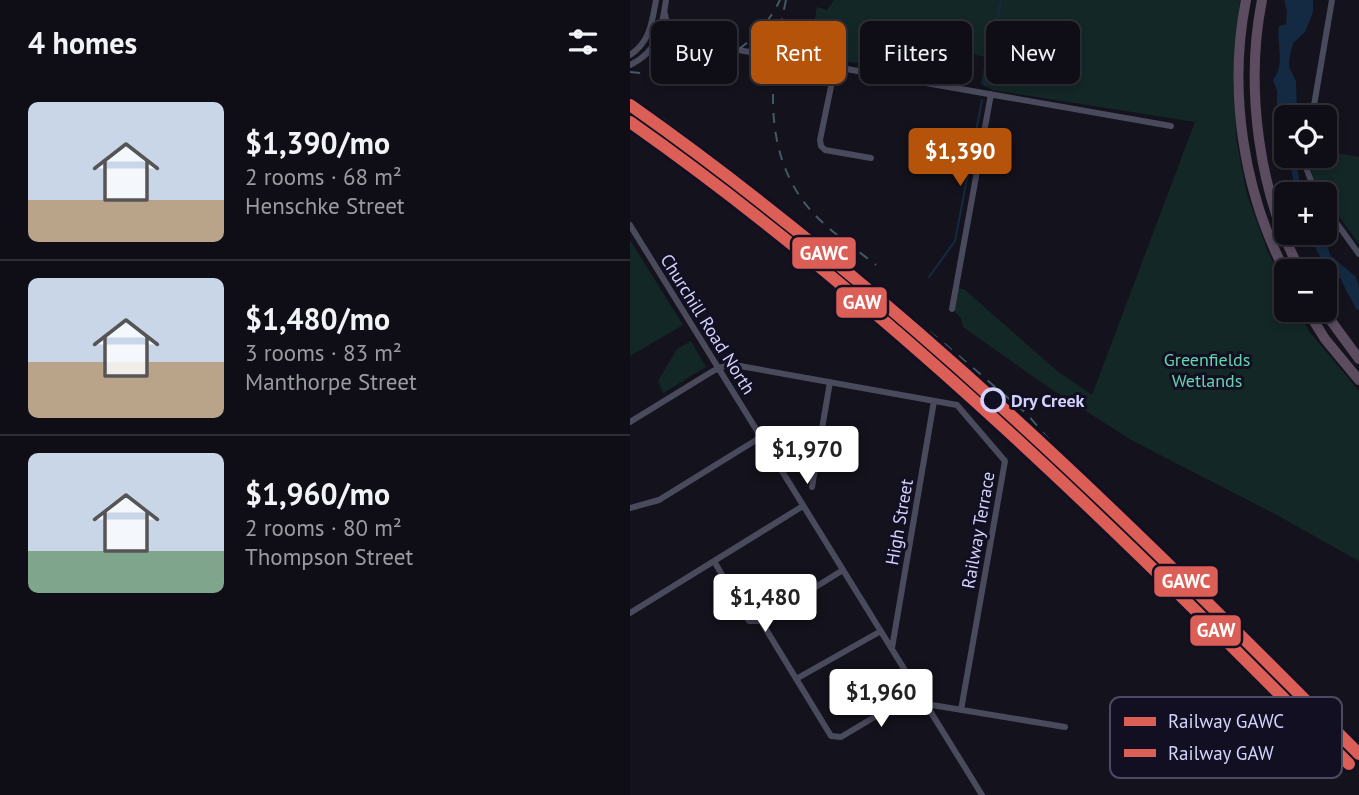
<!DOCTYPE html>
<meta charset="utf-8">
<style>
:root{--surface:#0f0e16;--page:#1d1c23;--text:#f1f3f6;--muted:#9b9ca1;--line:#2f2e35;--accent:#b45309}
body{margin:0;font-family:"PT Sans",sans-serif;background:var(--page);color:var(--text);height:100vh;display:flex;flex-direction:column;font-size:26px;white-space:nowrap}
*{box-sizing:border-box;margin:0}
p{font-size:23px;color:var(--muted)}
.icon{flex:none;width:38px;height:38px;fill:none;stroke:currentColor;stroke-width:2;stroke-linecap:round;stroke-linejoin:round}
.map{position:relative;flex:1;overflow:hidden}
.drawer{display:flex;flex-direction:column;background:var(--surface);width:630px}
.drawer>*{flex:none}
.banner{position:absolute;left:21px;top:21px;width:602px;height:63px;display:flex;gap:14px}
.buttons{position:absolute;left:644px;top:105px;display:grid;gap:14px}
.buttons a{display:grid;place-items:center;width:63px;height:63px;border-radius:10px;background:var(--surface);box-shadow:0 4px 10px #0003,0 0 0 2px var(--line);font-size:35px}
.price{position:absolute;translate:-50% -60px;padding:0 16px;border-radius:7px;background:#fff;color:#222;font-size:23px;line-height:46px;filter:drop-shadow(0 2px 4px #0008)}
.price::after{content:'';position:absolute;left:50%;top:42px;width:21px;height:16px;margin-left:-10px;background:inherit;clip-path:polygon(0 0,100% 0,50% 100%)}
.price.active{background:var(--accent);color:#fff}
ul{padding:0;list-style:none}
li{display:flex;align-items:center;gap:21px;height:175px;padding:0 28px}
li+li{border-top:2px solid var(--line)}
li span{display:grid;place-items:center;flex:none;width:196px;height:140px;border-radius:10px;color:#555}
li>.icon{margin-inline-start:auto}
span .icon{width:84px;height:84px;fill:#fffc;stroke-width:1}
li b{font-size:30px}
h2{display:flex;justify-content:space-between;align-items:center;height:84px;padding:0 28px;font-size:30px}
.tag{padding:0 24px;border-radius:10px;background:var(--surface);box-shadow:0 4px 10px #0003,0 0 0 2px var(--line);font-size:24px;line-height:63px}
.tag.active{background:var(--accent);color:#fff}
main{display:flex;flex:1;min-height:0}
.map>svg:first-child{display:block}
.green{fill:#132726}
.water{fill:#142a42}
.lines{fill:none;stroke-linecap:round;stroke-linejoin:round}
.stream{stroke:#142a42;stroke-width:2}
.minor{stroke:#4a4a5d;stroke-width:6}
.highway{stroke:#5b4c60;stroke-width:10}
.rail{stroke:#435964;stroke-width:2;stroke-dasharray:10 9;stroke-linecap:butt}
.rail-1-casing{stroke:#110f21;stroke-width:18}
.rail-2-casing{stroke:#110f21;stroke-width:18}
.rail-1{stroke:#dc5f57;stroke-width:12}
.rail-2{stroke:#dc5f57;stroke-width:12}
.stop-dot{fill:#110f21;stroke:#d4d3fb;stroke-width:3.5}
.labels{text-anchor:middle;dominant-baseline:central;stroke-width:6;stroke-linejoin:round;paint-order:stroke}
.street-label{font-size:18px;fill:#d4d3fb;stroke:#110f21}
.park-label{font-size:18px;fill:#66d4ae;stroke:#110f21}
.stop-label{font-size:18px;font-weight:bold;fill:#d4d3fb;stroke:#110f21;text-anchor:start}
.key{fill:#110f21;stroke:#4c4a62;stroke-width:2}
.key-label{font-size:19px;fill:#d4d3fb}
.line-badge{stroke:#110f21;stroke-width:2.5}
.badge-label{font-size:19px;text-anchor:middle;font-weight:bold;fill:#fff}
</style>
<main>
<section class="drawer">
<h2>4 homes<svg class="icon" aria-label="filters" viewBox="0 0 24 24"><path d="M4 7h16M4 17h16"/><circle cx="9" cy="7" r="2"/><circle cx="15" cy="17" r="2"/></svg></h2>
<ul>
<li><span style="background:linear-gradient(#c9d6e8 70%,#b9a48a 0)"><svg class="icon" aria-label="home" viewBox="0 0 24 24"><path d="M3 11l9-7 9 7M6 9v11h12V9"/></svg></span><div><b>$1,390/mo</b><p>2 rooms · 68 m²</p><p>Henschke Street</p></div></li>
<li><span style="background:linear-gradient(#c9d6e8 60%,#b9a48a 0)"><svg class="icon" aria-label="home" viewBox="0 0 24 24"><path d="M3 11l9-7 9 7M6 9v11h12V9"/></svg></span><div><b>$1,480/mo</b><p>3 rooms · 83 m²</p><p>Manthorpe Street</p></div></li>
<li><span style="background:linear-gradient(#c9d6e8 70%,#7fa58c 0)"><svg class="icon" aria-label="home" viewBox="0 0 24 24"><path d="M3 11l9-7 9 7M6 9v11h12V9"/></svg></span><div><b>$1,960/mo</b><p>2 rooms · 80 m²</p><p>Thompson Street</p></div></li>
</ul>
</section>
<div class="map">
<svg width="729" height="795" viewBox="0 0 729 795">
<rect width="100%" height="100%" fill="#14131d"/>
<path class="green" d="M 204,0 L 610,0 L 603,87 L 607,144 L 617,194 L 637,250 L 656,287 L 656,310 L 668,310 L 679,331 L 729,391 L 729,561 L 643,513 L 503,441 L 418,387 L 333,327 L 331,318 L 322,309 L 325,288 L 334,289 L 427,371 L 462,395 L 565,122 L 363,90 L 351,84 L 356,57 L 324,51 L 318,78 L 178,55 L 187,7 L 197,10 Z
M 695,151 L 729,157 L 729,244 L 683,181 L 680,156 L 695,156 Z
M 0,240 L 53,325 L 0,356 Z
M 61,341 L 76,367 L 33,393 L 28,381 L 47,349 Z"/>
<path class="water" d="M 654,0 L 683,0 L 683,12 L 675,32 L 663,43 L 659,60 L 659,67 L 666,81 L 667,117 L 656,117 L 656,129 L 647,121 L 647,91 L 643,80 C 656,63 646,45 649,26 L 656,24 L 657,11 Z
M 659,158 L 666,160 L 670,185 L 674,194 L 667,194 L 666,192 Z
M 681,233 L 690,233 L 695,238 L 700,255 L 726,277 L 729,287 L 729,310 L 726,309 C 722,299 715,290 711,279 C 699,271 692,261 685,247 L 678,246 Z"/>
<g class="lines">
<path class="stream" d="M 355,85 L 371,0
M 299,277 L 325,241 L 352,100"/>
<path class="minor" d="M 35,14 L 37,25 L 47,39
M 29,36 L 541,126
M 0,55 C 20,42 22,22 26,0
M 0,65 C 28,52 32,28 36,0
M 205,67 L 190,140 L 191,146 L 195,150 L 241,158
M 682,117 L 702,0
M 676,156 L 677,170 L 686,194
M 695,207 L 729,254
M 0,225 L 352,795
M 322,309 L 361,94
M 0,422 L 83,371 L 99,364 L 327,405 L 375,461 L 331,710
M 182,487 L 200,382
M 0,508 L 29,500 L 131,437
M 84,561 L 119,621 L 131,621 L 213,570
M 0,613 L 173,506
M 131,621 L 201,736 L 211,737 L 288,691
M 262,648 L 304,401
M 166,679 L 251,631
M 296,704 L 435,727"/>
<path class="highway" d="M 616,0 C 598,90 613,192 656,273
M 632,0 C 615,85 628,195 671,271
M 677,310 L 695,339 L 729,380
M 693,310 L 729,359"/>
<path class="rail" d="M 156,0 C 140,72 129,155 184,214 C 202,233 226,249 246,265
M 0,72 C 63,79 120,60 150,0
M 0,98 L 28,115 L 111,177 L 316,345 L 397,414 L 445,470"/>
<g class="rail-1-casing">
<path id="rail-1" d="M 0,105 C 266,292 500,523 729,754"/>
</g>
<g class="rail-2-casing">
<path id="rail-2" d="M 0,122 C 263,307 493,536 719,764"/>
</g>
<use href="#rail-1" class="rail-1"/>
<use href="#rail-2" class="rail-2"/>
</g>
<circle class="stop-dot" cx="363" cy="400" r="11"/>
<g class="labels">
<g class="street-label">
<text transform="translate(78 324) rotate(58)">Churchill Road North</text>
<text transform="translate(269 522) rotate(-80)">High Street</text>
<text transform="translate(348 530) rotate(-80)">Railway Terrace</text>
</g>
<g class="park-label">
<text x="577" y="359">Greenfields<tspan x="577" dy="21">Wetlands</tspan></text>
</g>
<g class="stop-label">
<text x="381" y="400">Dry Creek</text>
</g>
</g>
<rect x="480" y="697" width="232" height="81" rx="10" class="key"/>
<rect x="494" y="717" width="32" height="9" fill="#dc5f57"/>
<rect x="494" y="749" width="32" height="8" fill="#dc5f57"/>
<g class="key-label">
<text x="538" y="728">Railway GAWC</text>
<text x="538" y="760">Railway GAW</text>
</g>
<g class="line-badge">
<rect x="161" y="236" width="66" height="34" rx="7" fill="#dc5f57"/>
<rect x="205" y="286" width="53" height="33" rx="7" fill="#dc5f57"/>
<rect x="523" y="565" width="66" height="33" rx="7" fill="#dc5f57"/>
<rect x="559" y="614" width="53" height="33" rx="7" fill="#dc5f57"/>
</g>
<g class="badge-label">
<text x="194" y="260">GAWC</text>
<text x="232" y="309">GAW</text>
<text x="556" y="588">GAWC</text>
<text x="586" y="637">GAW</text>
</g>
</svg>
<div class="buttons">
<a><svg class="icon" aria-label="locate" viewBox="0 0 24 24"><circle cx="12" cy="12" r="6"/><path d="M12 2v4M12 18v4M2 12h4M18 12h4"/></svg></a>
<a>+</a>
<a>−</a>
</div>
<b class="price active" style="left:330px;top:188px">$1,390</b>
<b class="price" style="left:177px;top:486px">$1,970</b>
<b class="price" style="left:135px;top:634px">$1,480</b>
<b class="price" style="left:251px;top:729px">$1,960</b>
<div class="banner">
<a class="tag">Buy</a>
<a class="tag active">Rent</a>
<a class="tag">Filters</a>
<a class="tag">New</a>
</div>
</div>
</main>
